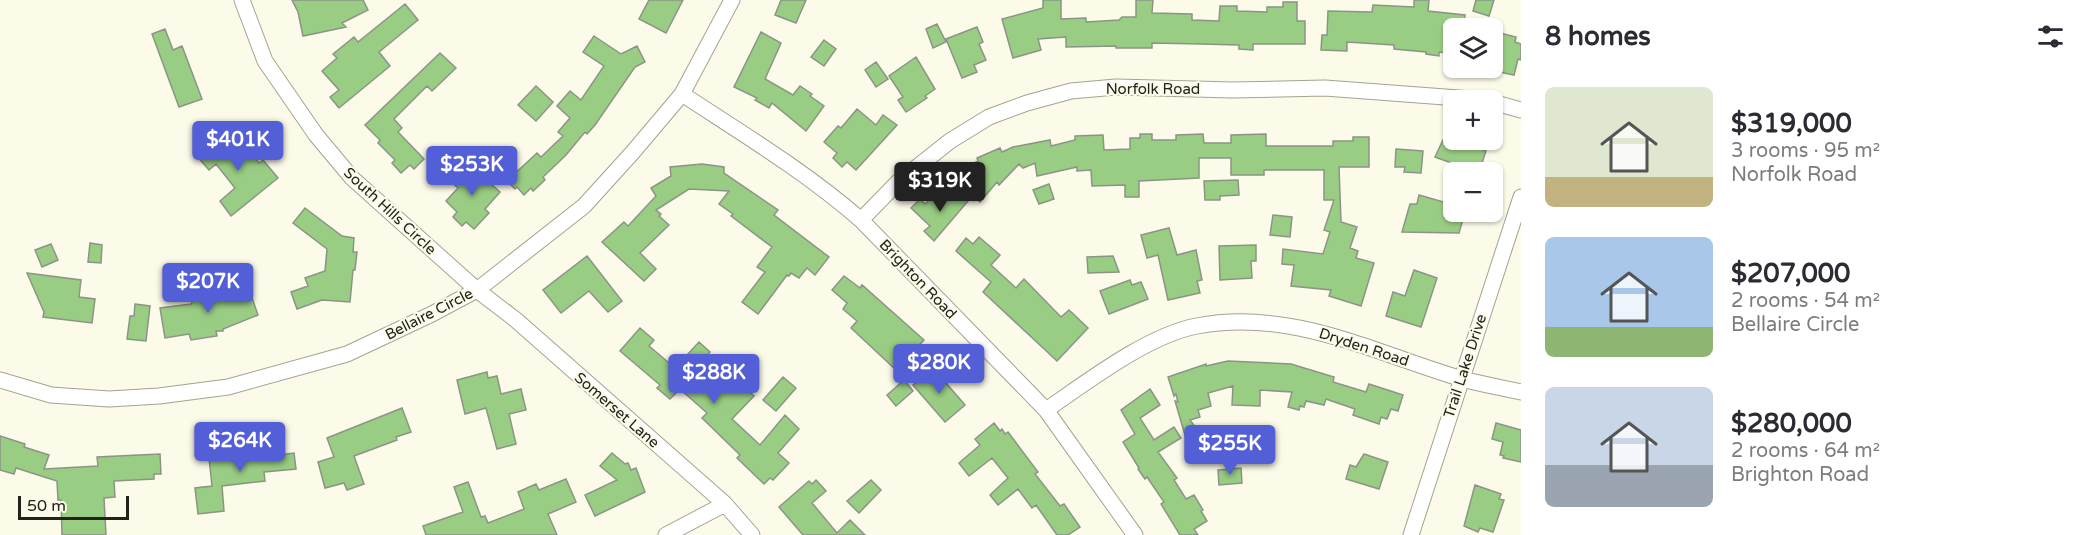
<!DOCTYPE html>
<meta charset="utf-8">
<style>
:root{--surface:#fff;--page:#f2f2f3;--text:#2b2b33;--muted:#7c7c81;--accent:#535fd6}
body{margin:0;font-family:"Varela Round",sans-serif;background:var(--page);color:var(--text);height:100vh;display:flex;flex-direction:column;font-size:22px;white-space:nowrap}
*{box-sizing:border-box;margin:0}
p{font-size:20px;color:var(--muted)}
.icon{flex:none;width:33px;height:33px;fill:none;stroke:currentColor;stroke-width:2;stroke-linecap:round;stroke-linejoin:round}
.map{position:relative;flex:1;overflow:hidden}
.side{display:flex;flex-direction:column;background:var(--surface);width:570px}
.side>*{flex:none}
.fabs{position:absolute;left:1443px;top:18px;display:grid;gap:12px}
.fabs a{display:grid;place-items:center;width:60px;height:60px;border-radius:9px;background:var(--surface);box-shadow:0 2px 4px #0004;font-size:30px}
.scale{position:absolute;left:18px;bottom:15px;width:111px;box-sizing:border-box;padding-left:6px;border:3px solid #23221b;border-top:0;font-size:16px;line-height:21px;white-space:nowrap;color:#23221b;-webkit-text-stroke:4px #fcfae8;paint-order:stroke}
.price{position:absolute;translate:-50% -51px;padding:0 14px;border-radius:6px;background:var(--accent);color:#fff;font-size:20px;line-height:39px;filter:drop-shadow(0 2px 3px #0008)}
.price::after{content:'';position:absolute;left:50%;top:36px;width:18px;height:14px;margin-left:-9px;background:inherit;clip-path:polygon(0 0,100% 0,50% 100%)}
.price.on{background:#222;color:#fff}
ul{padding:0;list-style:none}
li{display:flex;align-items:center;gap:18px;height:150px;padding:0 24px}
li span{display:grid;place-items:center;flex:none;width:168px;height:120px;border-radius:9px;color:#555}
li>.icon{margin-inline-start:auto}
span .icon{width:72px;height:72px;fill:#fffc;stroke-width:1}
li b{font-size:26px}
h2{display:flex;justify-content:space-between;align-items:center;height:72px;padding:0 24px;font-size:26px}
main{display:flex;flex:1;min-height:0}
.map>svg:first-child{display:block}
.building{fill:#9acd84;stroke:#8a9586;stroke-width:1.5}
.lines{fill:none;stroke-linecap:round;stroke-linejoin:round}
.minor-casing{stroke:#a5a392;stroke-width:17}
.minor{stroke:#fff;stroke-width:15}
.labels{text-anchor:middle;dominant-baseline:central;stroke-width:4.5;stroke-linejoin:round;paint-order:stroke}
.street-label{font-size:15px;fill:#23221b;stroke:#fcfae8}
</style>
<main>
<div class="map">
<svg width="1521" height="535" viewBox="0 0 1521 535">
<rect width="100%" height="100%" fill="#fcfae8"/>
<path class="building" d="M 292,0 L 363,0 L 368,10 L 342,23 L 346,27 L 303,36 L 298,12 Z
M 649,0 L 683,0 L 666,33 L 639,19 Z
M 781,0 L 806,0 L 796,23 L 775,15 Z
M 1043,0 L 1061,0 L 1061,19 L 1086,18 L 1086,22 L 1119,20 L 1122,17 L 1136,17 L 1136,0 L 1153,0 L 1152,13 L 1192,14 L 1192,20 L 1219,21 L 1220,6 L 1237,6 L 1237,11 L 1267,12 L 1267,7 L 1283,7 L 1283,2 L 1297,2 L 1297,21 L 1305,21 L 1305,44 L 1253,44 L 1253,50 L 1239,49 L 1239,45 L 1201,44 L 1152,43 L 1152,48 L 1116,48 L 1116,46 L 1066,47 L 1066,37 L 1038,39 L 1041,50 L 1013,58 L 1002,19 L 1043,8 Z
M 1414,0 L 1429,0 L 1428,11 L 1465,15 L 1464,28 L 1454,28 L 1454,54 L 1439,52 L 1439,56 L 1426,54 L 1426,52 L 1394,49 L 1394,45 L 1347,42 L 1347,51 L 1321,50 L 1322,35 L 1327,35 L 1328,11 L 1372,12 L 1373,5 L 1414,7 Z
M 1476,0 L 1494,0 L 1489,16 L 1473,11 Z
M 405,4 L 418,20 L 379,52 L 390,66 L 339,108 L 330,97 L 339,90 L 322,71 L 337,58 L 333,54 L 354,37 L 358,42 Z
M 937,24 L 946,42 L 933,48 L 926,29 Z
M 977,27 L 983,42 L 979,44 L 986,60 L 974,65 L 977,72 L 962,78 L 946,39 Z
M 165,29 L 173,50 L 182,46 L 202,99 L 179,107 L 152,34 Z
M 1492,31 L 1516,37 L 1515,42 L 1521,44 L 1521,60 L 1518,59 L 1514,75 L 1499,72 L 1501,62 L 1492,60 Z
M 761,32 L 781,43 L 765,79 L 793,95 L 800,86 L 812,94 L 810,96 L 824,106 L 806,131 L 772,103 L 769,108 L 755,100 L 757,98 L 734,87 Z
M 594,36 L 621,54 L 637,46 L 645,62 L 635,67 L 595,125 L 587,134 L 585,132 L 566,155 L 543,177 L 545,180 L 533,191 L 531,188 L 524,195 L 517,187 L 515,189 L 507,181 L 537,153 L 541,157 L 563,136 L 558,132 L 570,118 L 557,106 L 570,91 L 581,100 L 604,66 L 583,52 Z
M 824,40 L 836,49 L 824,66 L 811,57 Z
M 440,53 L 456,68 L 432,91 L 427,86 L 394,119 L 402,128 L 398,132 L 424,159 L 414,169 L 410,165 L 401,173 L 392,163 L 395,160 L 378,143 L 380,140 L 365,125 Z
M 916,57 L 935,89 L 925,96 L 927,98 L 906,112 L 898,100 L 903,97 L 889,76 Z
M 876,62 L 888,79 L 876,87 L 865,70 Z
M 536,86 L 553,102 L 536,121 L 518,105 Z
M 857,109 L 876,125 L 883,115 L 897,125 L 856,170 L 847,162 L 842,167 L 833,158 L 837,153 L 824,142 L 838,126 L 841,128 Z
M 227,132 L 244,152 L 247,149 L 259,163 L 263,160 L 278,178 L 231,216 L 220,201 L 235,188 L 216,164 L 209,170 L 197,156 Z
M 1140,134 L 1152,134 L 1152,140 L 1176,140 L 1176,135 L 1203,134 L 1204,143 L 1231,143 L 1231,135 L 1266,134 L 1266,146 L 1333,146 L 1333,141 L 1353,141 L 1353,137 L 1369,137 L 1369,167 L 1339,167 L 1341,222 L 1357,227 L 1350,248 L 1358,251 L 1356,258 L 1374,263 L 1361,306 L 1329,296 L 1331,290 L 1291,286 L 1294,265 L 1282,264 L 1283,249 L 1323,254 L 1330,232 L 1324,230 L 1334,200 L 1324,200 L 1324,170 L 1264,170 L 1264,175 L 1231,175 L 1231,158 L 1199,158 L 1199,178 L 1139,181 L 1139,197 L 1125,197 L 1125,185 L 1092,186 L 1091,170 L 1077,171 L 1077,167 L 1037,176 L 1035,163 L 1023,168 L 1019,164 L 999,185 L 997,182 L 980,202 L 965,189 L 975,177 L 970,165 L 978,161 L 977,158 L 1000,148 L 1002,152 L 1013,147 L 1050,140 L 1051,146 L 1075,140 L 1075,136 L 1103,135 L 1104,150 L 1130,149 L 1130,138 L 1140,138 Z
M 1443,140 L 1459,145 L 1460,142 L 1486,151 L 1479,172 L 1455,172 L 1457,165 L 1435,157 Z
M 1396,149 L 1423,151 L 1421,173 L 1404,172 L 1405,167 L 1395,167 Z
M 468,163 L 500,192 L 485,209 L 489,213 L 474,229 L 466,222 L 462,226 L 453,217 L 457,212 L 446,201 L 458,188 L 451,182 Z
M 702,164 L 724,167 L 724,173 L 778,210 L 774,215 L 829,257 L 815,275 L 807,268 L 799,278 L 791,273 L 789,276 L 787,275 L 758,314 L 742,302 L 765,272 L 757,267 L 772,247 L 731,216 L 733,214 L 719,204 L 729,191 L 689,189 L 656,210 L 661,214 L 659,216 L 669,225 L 640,253 L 656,269 L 644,281 L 602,242 L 624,222 L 628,226 L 656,196 L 651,188 L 671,176 L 670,167 Z
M 1238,180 L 1239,195 L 1220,196 L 1220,200 L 1205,200 L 1204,181 Z
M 1049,184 L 1054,199 L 1039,204 L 1033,190 Z
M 956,189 L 968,201 L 934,241 L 924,231 L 930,226 L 911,208 L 920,199 L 925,204 L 932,197 L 940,205 Z
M 1419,195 L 1454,205 L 1454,212 L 1465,212 L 1459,233 L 1402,232 L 1410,204 L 1417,204 Z
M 305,208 L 342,236 L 354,238 L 353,252 L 357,252 L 355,270 L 353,270 L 350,302 L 322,300 L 297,309 L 291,292 L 308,286 L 305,278 L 325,271 L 327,249 L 293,223 Z
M 1273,215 L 1292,217 L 1290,237 L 1270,235 Z
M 1169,228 L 1177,255 L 1196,250 L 1202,280 L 1197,281 L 1200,293 L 1168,300 L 1158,255 L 1147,258 L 1141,235 Z
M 979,237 L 1000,255 L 991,265 L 1016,288 L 1024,279 L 1061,317 L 1069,310 L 1088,328 L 1057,361 L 983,292 L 991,282 L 956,251 L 966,238 L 973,244 Z
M 90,243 L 102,245 L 101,263 L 88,262 Z
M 51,244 L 58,260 L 42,267 L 35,250 Z
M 1256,245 L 1256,261 L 1251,261 L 1252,278 L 1220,280 L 1219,246 Z
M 587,256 L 622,301 L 608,312 L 589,291 L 561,313 L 543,290 Z
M 1113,256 L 1119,272 L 1088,273 L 1087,257 Z
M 1414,270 L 1437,278 L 1421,327 L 1386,316 L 1393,292 L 1405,296 Z
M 27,273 L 81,280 L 79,297 L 95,299 L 92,323 L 43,317 L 44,312 Z
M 844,276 L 860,288 L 862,285 L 924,340 L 896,370 L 851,328 L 857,321 L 843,309 L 847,303 L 832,290 Z
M 1130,280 L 1132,285 L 1141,282 L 1148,299 L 1109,314 L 1100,291 Z
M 242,287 L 249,289 L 258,315 L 223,329 L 223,331 L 216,331 L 217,336 L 191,340 L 189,334 L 165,338 L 160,308 L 191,304 L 195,295 L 202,291 L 210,292 L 216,296 Z
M 135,304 L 150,306 L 146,341 L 127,339 L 130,316 L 134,316 Z
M 640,328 L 654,340 L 649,346 L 675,368 L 699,342 L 710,352 L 696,368 L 705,375 L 702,379 L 719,394 L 735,378 L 754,396 L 732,419 L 760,445 L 785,415 L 799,429 L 778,453 L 789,463 L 773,480 L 770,478 L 764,484 L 737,458 L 740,455 L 702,418 L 707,413 L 680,389 L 670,399 L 657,388 L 660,385 L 620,351 Z
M 1228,361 L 1291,364 L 1334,377 L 1333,382 L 1366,392 L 1369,384 L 1403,395 L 1398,411 L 1391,409 L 1387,419 L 1381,417 L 1379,424 L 1353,415 L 1355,409 L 1326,399 L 1324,405 L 1306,401 L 1304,407 L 1300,406 L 1299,410 L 1288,407 L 1292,392 L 1260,390 L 1260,406 L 1232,405 L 1233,386 L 1208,393 L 1211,406 L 1198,410 L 1200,417 L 1190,420 L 1196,428 L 1185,435 L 1175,401 L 1178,402 L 1176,394 L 1174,396 L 1168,377 L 1206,364 L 1206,366 Z
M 933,368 L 965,405 L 945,422 L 913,385 Z
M 487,372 L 488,378 L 497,376 L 501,394 L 521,389 L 526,410 L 509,414 L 516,444 L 497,449 L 486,408 L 465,414 L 457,380 Z
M 783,377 L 796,388 L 776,411 L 763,400 Z
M 904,380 L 913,391 L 896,406 L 887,395 Z
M 1150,389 L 1160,405 L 1140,418 L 1154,440 L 1174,427 L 1181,438 L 1158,452 L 1177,478 L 1174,480 L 1186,499 L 1194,495 L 1203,510 L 1201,511 L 1207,521 L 1194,529 L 1198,535 L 1180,535 L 1161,504 L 1164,502 L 1147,477 L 1145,479 L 1138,469 L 1139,468 L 1123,442 L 1135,434 L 1121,410 Z
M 402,408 L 411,432 L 396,437 L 397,440 L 354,456 L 364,484 L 347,490 L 344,483 L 325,488 L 318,462 L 334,457 L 327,438 Z
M 994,423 L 1000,431 L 1002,429 L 1005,434 L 1008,432 L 1038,472 L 1035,474 L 1060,506 L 1064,504 L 1080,527 L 1068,535 L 1057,535 L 1036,505 L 1032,508 L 1018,489 L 998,505 L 990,495 L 1008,478 L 992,458 L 969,476 L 959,463 L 980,445 L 975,439 Z
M 1496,423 L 1521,430 L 1521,462 L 1503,458 L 1504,456 L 1500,455 L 1503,442 L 1492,439 Z
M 0,436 L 25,444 L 24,447 L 49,455 L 44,469 L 98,466 L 97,457 L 160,454 L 161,474 L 154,474 L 154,479 L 114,481 L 115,497 L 104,498 L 106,535 L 62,535 L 61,500 L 58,500 L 57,481 L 16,468 L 14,474 L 0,470 Z
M 261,444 L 262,449 L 278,447 L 279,455 L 294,453 L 296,469 L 264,472 L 265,481 L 222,486 L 224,511 L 198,514 L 195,488 L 212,486 L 209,458 L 228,455 L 227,448 Z
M 612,453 L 625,464 L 628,463 L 631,470 L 636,468 L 645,492 L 595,516 L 585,495 L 617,480 L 600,466 Z
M 1364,454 L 1388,462 L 1379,489 L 1346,479 L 1350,465 L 1356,467 Z
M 1241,468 L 1242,483 L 1219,485 L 1218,470 Z
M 566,479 L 576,502 L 548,514 L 557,535 L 426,535 L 423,526 L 463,512 L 454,487 L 468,482 L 481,517 L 485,516 L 488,523 L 524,509 L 518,492 L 536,484 L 539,490 Z
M 816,480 L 826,491 L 812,503 L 837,533 L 850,520 L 865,535 L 803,535 L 779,507 L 809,481 L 812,484 Z
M 871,480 L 881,490 L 859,513 L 847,501 Z
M 1475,485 L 1501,494 L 1499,499 L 1504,500 L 1493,532 L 1480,528 L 1478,532 L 1464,526 Z"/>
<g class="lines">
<g class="minor-casing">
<path id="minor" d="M 242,0 L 265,61 L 316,135 L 352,178 L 477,290 L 516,320 L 725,504 L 752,535
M 682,94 C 743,134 806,172 861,220 L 1046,410 L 1135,535
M 1492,102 L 1521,110
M 861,220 L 897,183 L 950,141 L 989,117 L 1027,103 L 1071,91 L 1116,87 L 1233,90 L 1325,88 L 1485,100
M 0,380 L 51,395 L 109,399 L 159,396 L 228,387 L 347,354 L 432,314 L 477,290 L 584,206 L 633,152 L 682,94 L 732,0
M 1046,410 C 1087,382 1148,335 1197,326 C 1289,308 1373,352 1459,378 C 1479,384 1500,387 1521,392
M 666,535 L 725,504
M 1411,535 L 1521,197"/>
</g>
<use href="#minor" class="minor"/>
</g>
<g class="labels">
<g class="street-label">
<text x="1153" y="89">Norfolk Road</text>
<text transform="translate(390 211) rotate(43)">South Hills Circle</text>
<text transform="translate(918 279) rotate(46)">Brighton Road</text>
<text transform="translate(429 314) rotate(-27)">Bellaire Circle</text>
<text transform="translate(1364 347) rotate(18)">Dryden Road</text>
<text transform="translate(1465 366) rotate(-72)">Trail Lake Drive</text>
<text transform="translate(617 410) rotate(41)">Somerset Lane</text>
</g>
</g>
</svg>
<div class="fabs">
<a><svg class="icon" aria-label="layers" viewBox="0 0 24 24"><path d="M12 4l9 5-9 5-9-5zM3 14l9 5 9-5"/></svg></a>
<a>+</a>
<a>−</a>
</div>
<div class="scale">50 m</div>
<b class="price" style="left:238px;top:172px">$401K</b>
<b class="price" style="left:472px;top:197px">$253K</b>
<b class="price on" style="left:940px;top:213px">$319K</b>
<b class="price" style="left:208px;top:314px">$207K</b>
<b class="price" style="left:939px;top:395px">$280K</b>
<b class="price" style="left:714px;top:405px">$288K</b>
<b class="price" style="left:240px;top:473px">$264K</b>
<b class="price" style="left:1230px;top:476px">$255K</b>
</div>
<section class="side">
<h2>8 homes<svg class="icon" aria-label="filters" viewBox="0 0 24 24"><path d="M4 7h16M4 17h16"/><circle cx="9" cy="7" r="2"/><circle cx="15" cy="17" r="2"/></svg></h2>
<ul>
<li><span style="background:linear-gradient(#dfe7d0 75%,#c2b280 0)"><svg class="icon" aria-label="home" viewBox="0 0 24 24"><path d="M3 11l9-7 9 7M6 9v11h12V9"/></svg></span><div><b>$319,000</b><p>3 rooms · 95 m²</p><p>Norfolk Road</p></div></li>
<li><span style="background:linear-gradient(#a9c7e8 75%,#8fb573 0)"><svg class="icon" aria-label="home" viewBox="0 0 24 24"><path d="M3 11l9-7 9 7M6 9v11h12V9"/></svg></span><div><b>$207,000</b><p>2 rooms · 54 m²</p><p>Bellaire Circle</p></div></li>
<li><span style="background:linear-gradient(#c9d6e8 65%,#9aa5b1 0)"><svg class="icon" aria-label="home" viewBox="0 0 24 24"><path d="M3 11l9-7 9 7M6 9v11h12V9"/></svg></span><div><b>$280,000</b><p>2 rooms · 64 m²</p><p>Brighton Road</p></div></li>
</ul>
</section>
</main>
